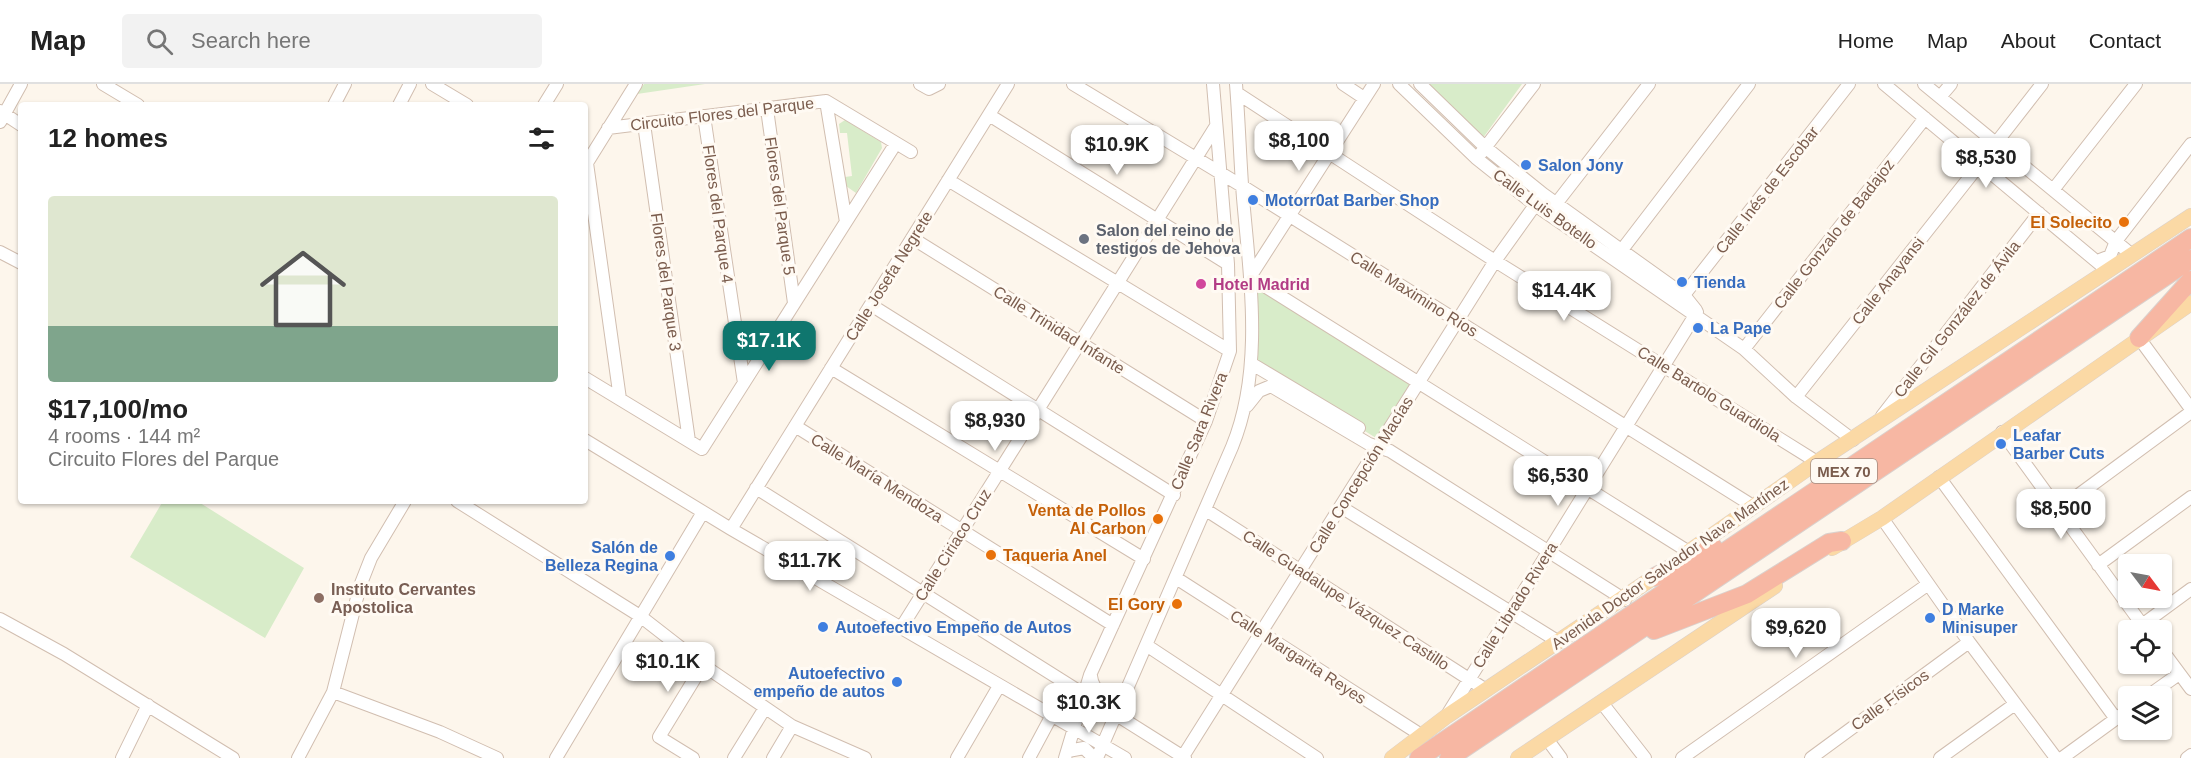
<!DOCTYPE html>
<meta charset="utf-8">
<style>
:root{--surface:#fff;--page:#f2f2f2;--text:#222;--muted:#767676;--line:#e0e0e0;--accent:#0f766e}
body{margin:0;font-family:Arial,sans-serif;background:var(--page);color:var(--text);height:100vh;display:flex;flex-direction:column;font-size:22px;white-space:nowrap}
*{box-sizing:border-box;margin:0}
p{font-size:20px;color:var(--muted)}
.icon{flex:none;width:33px;height:33px;fill:none;stroke:currentColor;stroke-width:2;stroke-linecap:round;stroke-linejoin:round}
.map{position:relative;flex:1;overflow:hidden}
.side{position:absolute;left:18px;top:18px;width:570px;height:402px;display:flex;flex-direction:column;background:var(--surface);border-radius:6px;box-shadow:0 2px 4px #0004}
.side>*{flex:none}
.needle{width:39px;rotate:122deg}
.buttons{position:absolute;left:2118px;top:470px;display:grid;gap:12px}
.buttons a{display:grid;place-items:center;width:54px;height:54px;border-radius:6px;background:var(--surface);box-shadow:0 2px 4px #0004;font-size:30px}
.price{position:absolute;translate:-50% -51px;padding:0 14px;border-radius:12px;background:#fff;color:#222;font-size:20px;line-height:39px;filter:drop-shadow(0 2px 3px #0008)}
.price::after{content:'';position:absolute;left:50%;top:36px;width:18px;height:14px;margin-left:-9px;background:inherit;clip-path:polygon(0 0,100% 0,50% 100%)}
.price.active{background:var(--accent);color:#fff}
ul{padding:0;list-style:none}
li{display:grid;align-content:center;gap:12px;height:318px;padding:0 30px}
li+li{border-top:2px solid var(--line)}
li span{display:grid;place-items:center;height:186px;border-radius:6px;color:#555}
li>.icon{margin-inline-start:auto}
span .icon{width:108px;height:108px;fill:#fffc;stroke-width:1}
li b{font-size:26px}
h2{display:flex;justify-content:space-between;align-items:center;height:72px;padding:0 30px;font-size:26px}
header{display:flex;align-items:center;gap:36px;box-sizing:border-box;height:84px;padding:0 30px;background:var(--surface);border-bottom:2px solid var(--line)}
header strong{font-size:28px}
nav{display:flex;gap:33px;margin-inline-start:auto;font-size:21px}
.search{width:420px;height:54px;background:var(--page);display:flex;align-items:center;gap:15px;box-sizing:border-box;padding:0 21px;border-radius:6px;color:var(--muted);font-size:22px}
.map>svg:first-child{display:block}
.green{fill:#d8ecc9}
.lines{fill:none;stroke-linecap:round;stroke-linejoin:round}
.minor-casing{stroke:#d1beb0;stroke-width:14}
.major-casing{stroke:#dad1cd;stroke-width:16}
.highway-casing{stroke:#dad1cd;stroke-width:20}
.minor{stroke:#fff;stroke-width:12}
.major{stroke:#fbd9a5;stroke-width:15}
.highway{stroke:#f7b7a3;stroke-width:18}
.shop-dot{fill:#3f7fe0;stroke:#fffaf3;stroke-width:2}
.food-dot{fill:#e8710a;stroke:#fffaf3;stroke-width:2}
.worship-dot{fill:#6b7280;stroke:#fffaf3;stroke-width:2}
.hotel-dot{fill:#d1479c;stroke:#fffaf3;stroke-width:2}
.education-dot{fill:#8d6e63;stroke:#fffaf3;stroke-width:2}
.labels{text-anchor:middle;dominant-baseline:central;stroke-width:6;stroke-linejoin:round;paint-order:stroke}
.shield{fill:#fffaf3;stroke:#a28b7f;stroke-width:1.5}
.shield-label{font-size:15px;font-weight:bold;fill:#7a5c4d}
.street-label{font-size:16px;fill:#7a5c4d;stroke:#fffaf3}
.shop-label{font-size:16px;font-weight:bold;fill:#366cbe;stroke:#fffaf3;text-anchor:start}
.food-label{font-size:16px;font-weight:bold;fill:#c56008;stroke:#fffaf3;text-anchor:end}
.worship-label{font-size:16px;font-weight:bold;fill:#5b616d;stroke:#fffaf3;text-anchor:start}
.hotel-label{font-size:16px;font-weight:bold;fill:#b23c85;stroke:#fffaf3;text-anchor:start}
.education-label{font-size:16px;font-weight:bold;fill:#785e54;stroke:#fffaf3;text-anchor:start}
</style>
<header>
<strong>Map</strong>
<div class="search"><svg class="icon" aria-label="search" viewBox="0 0 24 24"><circle cx="10" cy="10" r="6"/><path d="M15 15l6 6"/></svg>Search here</div>
<nav><a>Home</a><a>Map</a><a>About</a><a>Contact</a></nav>
</header>
<div class="map">
<svg width="2191" height="674" viewBox="0 0 2191 674">
<rect width="100%" height="100%" fill="#fdf6ec"/>
<path class="green" d="M 644,0 L 705,0 L 637,10 Z
M 1419,0 L 1522,0 L 1480,58 Z
M 845,36 L 881,58 L 882,64 L 856,109 L 846,102 L 845,93 L 852,92 L 847,49 L 840,49 L 839,40 Z
M 1252,197 L 1417,299 L 1381,357 L 1254,279 Z
M 163,417 L 197,417 L 304,484 L 265,554 L 130,473 Z"/>
<g class="lines">
<g class="minor-casing">
<path id="minor" d="M 103,0 L 138,21
M 432,0 L 467,21
M 920,0 L 929,5 L 939,0
M 1073,0 L 1242,102 L 1753,422
M 1343,0 L 1364,14
M 1374,0 L 1250,193 L 1689,468
M 1399,0 L 1476,74 L 1535,121 L 1744,265 L 1796,313 L 1853,356
M 1420,0 L 1485,63 L 1543,110 L 1684,211 L 1696,226
M 1884,0 L 2108,187
M 1924,0 L 2132,171
M 1237,9 L 1495,177 L 1817,378
M 1940,13 L 1951,0
M 826,17 L 846,138
M 334,21 L 345,0
M 399,21 L 410,0
M 544,21 L 557,0
M 767,25 L 794,219
M 0,27 L 21,41
M 989,31 L 1228,180
M 704,32 L 744,299
M 0,38 L 21,0
M 644,40 L 689,357
M 608,44 L 826,17 L 911,68
M 1996,59 L 2042,0
M 1481,69 L 1534,0
M 587,79 L 620,315
M 585,82 L 636,0
M 948,96 L 1230,267
M 2053,106 L 2136,0
M 1552,125 L 1649,0
M 912,154 L 1206,337
M 0,168 L 21,179
M 1618,171 L 1749,0
M 2097,177 L 2110,172 L 2116,157 L 2191,60
M 1684,211 L 1849,0
M 871,221 L 1174,411
M 2139,254 L 2191,325
M 1744,265 L 1925,34
M 1252,280 L 1359,344
M 831,284 L 1144,475
M 585,294 L 702,365 L 896,59
M 1796,313 L 1980,80
M 1247,322 L 1259,307 L 1271,302 L 1369,360 L 1390,367 L 1625,516
M 1882,332 L 2039,129
M 795,342 L 1113,541
M 2002,348 L 2146,546
M 585,356 L 731,445 L 1125,674
M 1939,393 L 2116,635
M 756,404 L 1185,674
M 457,417 L 640,532 L 703,581 L 792,642 L 865,674
M 1341,423 L 1559,558
M 1206,426 L 1486,606
M 2058,426 L 2191,328
M 1882,434 L 1969,558 L 2056,674
M 731,445 L 1008,0
M 2098,481 L 2191,413
M 1176,494 L 1421,651
M 0,535 L 64,570 L 233,674
M 2142,541 L 2191,505
M 901,544 L 1216,42
M 1146,561 L 1317,674
M 2162,566 L 2191,605
M 1091,592 C 1093,610 1110,616 1125,607
M 333,608 L 440,648 L 497,674
M 2148,612 L 2179,590
M 1602,619 L 1645,674
M 1449,628 L 1697,228
M 1547,655 L 1561,674
M 1068,667 L 1084,664 L 1094,674
M 122,674 L 148,621
M 298,674 L 333,608 L 360,502 L 371,474 L 405,417
M 556,674 L 703,428
M 693,674 L 659,653 L 703,581
M 734,674 L 765,624
M 773,674 L 792,642
M 957,674 L 999,602
M 1029,674 L 1051,633
M 1065,674 L 1090,591 L 1206,337 L 1230,267 L 1228,180 L 1213,0
M 1097,674 L 1232,363 C 1264,285 1250,196 1243,114 C 1240,76 1239,38 1236,0
M 1182,674 L 1495,177 L 1543,110
M 1682,674 L 1927,501
M 1811,674 L 1969,558
M 1940,674 L 2015,620
M 2062,674 L 2128,626
M 2187,674 L 2191,671"/>
</g>
<g class="major-casing">
<path id="major" d="M 1832,464 L 1882,434 L 2191,219
M 1687,469 L 1817,378 L 2191,132
M 1392,674 L 1447,632 L 1663,487
M 1518,674 L 1775,502"/>
</g>
<g class="highway-casing">
<path id="highway" d="M 2139,254 L 2191,196
M 1655,493 L 1713,463
M 1654,546 L 1747,510 L 1829,459 L 1842,457
M 1419,674 L 2191,154
M 1449,674 L 2191,175"/>
</g>
<use href="#minor" class="minor"/>
<use href="#major" class="major"/>
<use href="#highway" class="highway"/>
</g>
<g class="shop-dot">
<circle cx="1526" cy="81" r="6"/>
<circle cx="1253" cy="116" r="6"/>
<circle cx="1682" cy="198" r="6"/>
<circle cx="1698" cy="244" r="6"/>
<circle cx="2001" cy="360" r="6"/>
<circle cx="670" cy="472" r="6"/>
<circle cx="1930" cy="534" r="6"/>
<circle cx="823" cy="543" r="6"/>
<circle cx="897" cy="598" r="6"/>
</g>
<g class="food-dot">
<circle cx="2124" cy="138" r="6"/>
<circle cx="1158" cy="435" r="6"/>
<circle cx="991" cy="471" r="6"/>
<circle cx="1177" cy="520" r="6"/>
</g>
<circle class="worship-dot" cx="1084" cy="155" r="6"/>
<circle class="hotel-dot" cx="1201" cy="200" r="6"/>
<circle class="education-dot" cx="319" cy="514" r="6"/>
<g class="labels">
<rect class="shield" x="1811" y="375" width="66" height="24" rx="4.5"/>
<g class="shield-label">
<text x="1844" y="387">MEX 70</text>
</g>
<g class="street-label">
<text transform="translate(722 30) rotate(-7)">Circuito Flores del Parque</text>
<text transform="translate(1767 106) rotate(-52)">Calle Inés de Escobar</text>
<text transform="translate(780 122) rotate(82)">Flores del Parque 5</text>
<text transform="translate(1545 125) rotate(36)">Calle Luis Botello</text>
<text transform="translate(718 130) rotate(82)">Flores del Parque 4</text>
<text transform="translate(1834 150) rotate(-52)">Calle Gonzalo de Badajoz</text>
<text transform="translate(889 192) rotate(-58)">Calle Josefa Negrete</text>
<text transform="translate(1888 197) rotate(-52)">Calle Anayansi</text>
<text transform="translate(666 198) rotate(82)">Flores del Parque 3</text>
<text transform="translate(1414 210) rotate(32)">Calle Maximino Ríos</text>
<text transform="translate(1957 235) rotate(-52)">Calle Gil González de Ávila</text>
<text transform="translate(1059 246) rotate(32)">Calle Trinidad Infante</text>
<text transform="translate(1709 310) rotate(32)">Calle Bartolo Guardiola</text>
<text transform="translate(1199 347) rotate(-68)">Calle Sara Rivera</text>
<text transform="translate(1361 391) rotate(-58)">Calle Concepción Macías</text>
<text transform="translate(877 394) rotate(32)">Calle María Mendoza</text>
<text transform="translate(953 461) rotate(-58)">Calle Ciriaco Cruz</text>
<text transform="translate(1670 480) rotate(-35)">Avenida Doctor Salvador Nava Martínez</text>
<text transform="translate(1346 516) rotate(33)">Calle Guadalupe Vázquez Castillo</text>
<text transform="translate(1515 521) rotate(-58)">Calle Librado Rivera</text>
<text transform="translate(1298 573) rotate(33)">Calle Margarita Reyes</text>
<text transform="translate(1890 616) rotate(-36)">Calle Físicos</text>
</g>
<g class="shop-label">
<text x="1538" y="81">Salon Jony</text>
<text x="1265" y="116">Motorr0at Barber Shop</text>
<text x="1694" y="198">Tienda</text>
<text x="1710" y="244">La Pape</text>
<text x="2013" y="351">Leafar<tspan x="2013" dy="18">Barber Cuts</tspan></text>
<text x="658" y="463" text-anchor="end">Salón de<tspan x="658" dy="18">Belleza Regina</tspan></text>
<text x="1942" y="525">D Marke<tspan x="1942" dy="18">Minisuper</tspan></text>
<text x="835" y="543">Autoefectivo Empeño de Autos</text>
<text x="885" y="589" text-anchor="end">Autoefectivo<tspan x="885" dy="18">empeño de autos</tspan></text>
</g>
<g class="food-label">
<text x="2112" y="138">El Solecito</text>
<text x="1146" y="426">Venta de Pollos<tspan x="1146" dy="18">Al Carbon</tspan></text>
<text x="1003" y="471" text-anchor="start">Taqueria Anel</text>
<text x="1165" y="520">El Gory</text>
</g>
<g class="worship-label">
<text x="1096" y="146">Salon del reino de<tspan x="1096" dy="18">testigos de Jehova</tspan></text>
</g>
<g class="hotel-label">
<text x="1213" y="200">Hotel Madrid</text>
</g>
<g class="education-label">
<text x="331" y="505">Instituto Cervantes<tspan x="331" dy="18">Apostolica</tspan></text>
</g>
</g>
</svg>
<div class="buttons">
<a><svg class="needle" viewBox="-14 -14 28 28"><path d="M0-13l5 13h-10z" fill="#e53935"/><path d="M0 13l5-13h-10z" fill="#767676"/></svg></a>
<a><svg class="icon" aria-label="locate" viewBox="0 0 24 24"><circle cx="12" cy="12" r="6"/><path d="M12 2v4M12 18v4M2 12h4M18 12h4"/></svg></a>
<a><svg class="icon" aria-label="layers" viewBox="0 0 24 24"><path d="M12 4l9 5-9 5-9-5zM3 14l9 5 9-5"/></svg></a>
</div>
<b class="price" style="left:1299px;top:88px">$8,100</b>
<b class="price" style="left:1117px;top:92px">$10.9K</b>
<b class="price" style="left:1986px;top:105px">$8,530</b>
<b class="price" style="left:1564px;top:238px">$14.4K</b>
<b class="price active" style="left:769px;top:288px">$17.1K</b>
<b class="price" style="left:995px;top:368px">$8,930</b>
<b class="price" style="left:1558px;top:423px">$6,530</b>
<b class="price" style="left:2061px;top:456px">$8,500</b>
<b class="price" style="left:810px;top:508px">$11.7K</b>
<b class="price" style="left:1796px;top:575px">$9,620</b>
<b class="price" style="left:668px;top:609px">$10.1K</b>
<b class="price" style="left:1089px;top:650px">$10.3K</b>
<section class="side">
<h2>12 homes<svg class="icon" aria-label="filters" viewBox="0 0 24 24"><path d="M4 7h16M4 17h16"/><circle cx="9" cy="7" r="2"/><circle cx="15" cy="17" r="2"/></svg></h2>
<ul>
<li><span style="background:linear-gradient(#dfe7d0 70%,#7fa58c 0)"><svg class="icon" aria-label="home" viewBox="0 0 24 24"><path d="M3 11l9-7 9 7M6 9v11h12V9"/></svg></span><div><b>$17,100/mo</b><p>4 rooms · 144 m²</p><p>Circuito Flores del Parque</p></div></li>
</ul>
</section>
</div>
